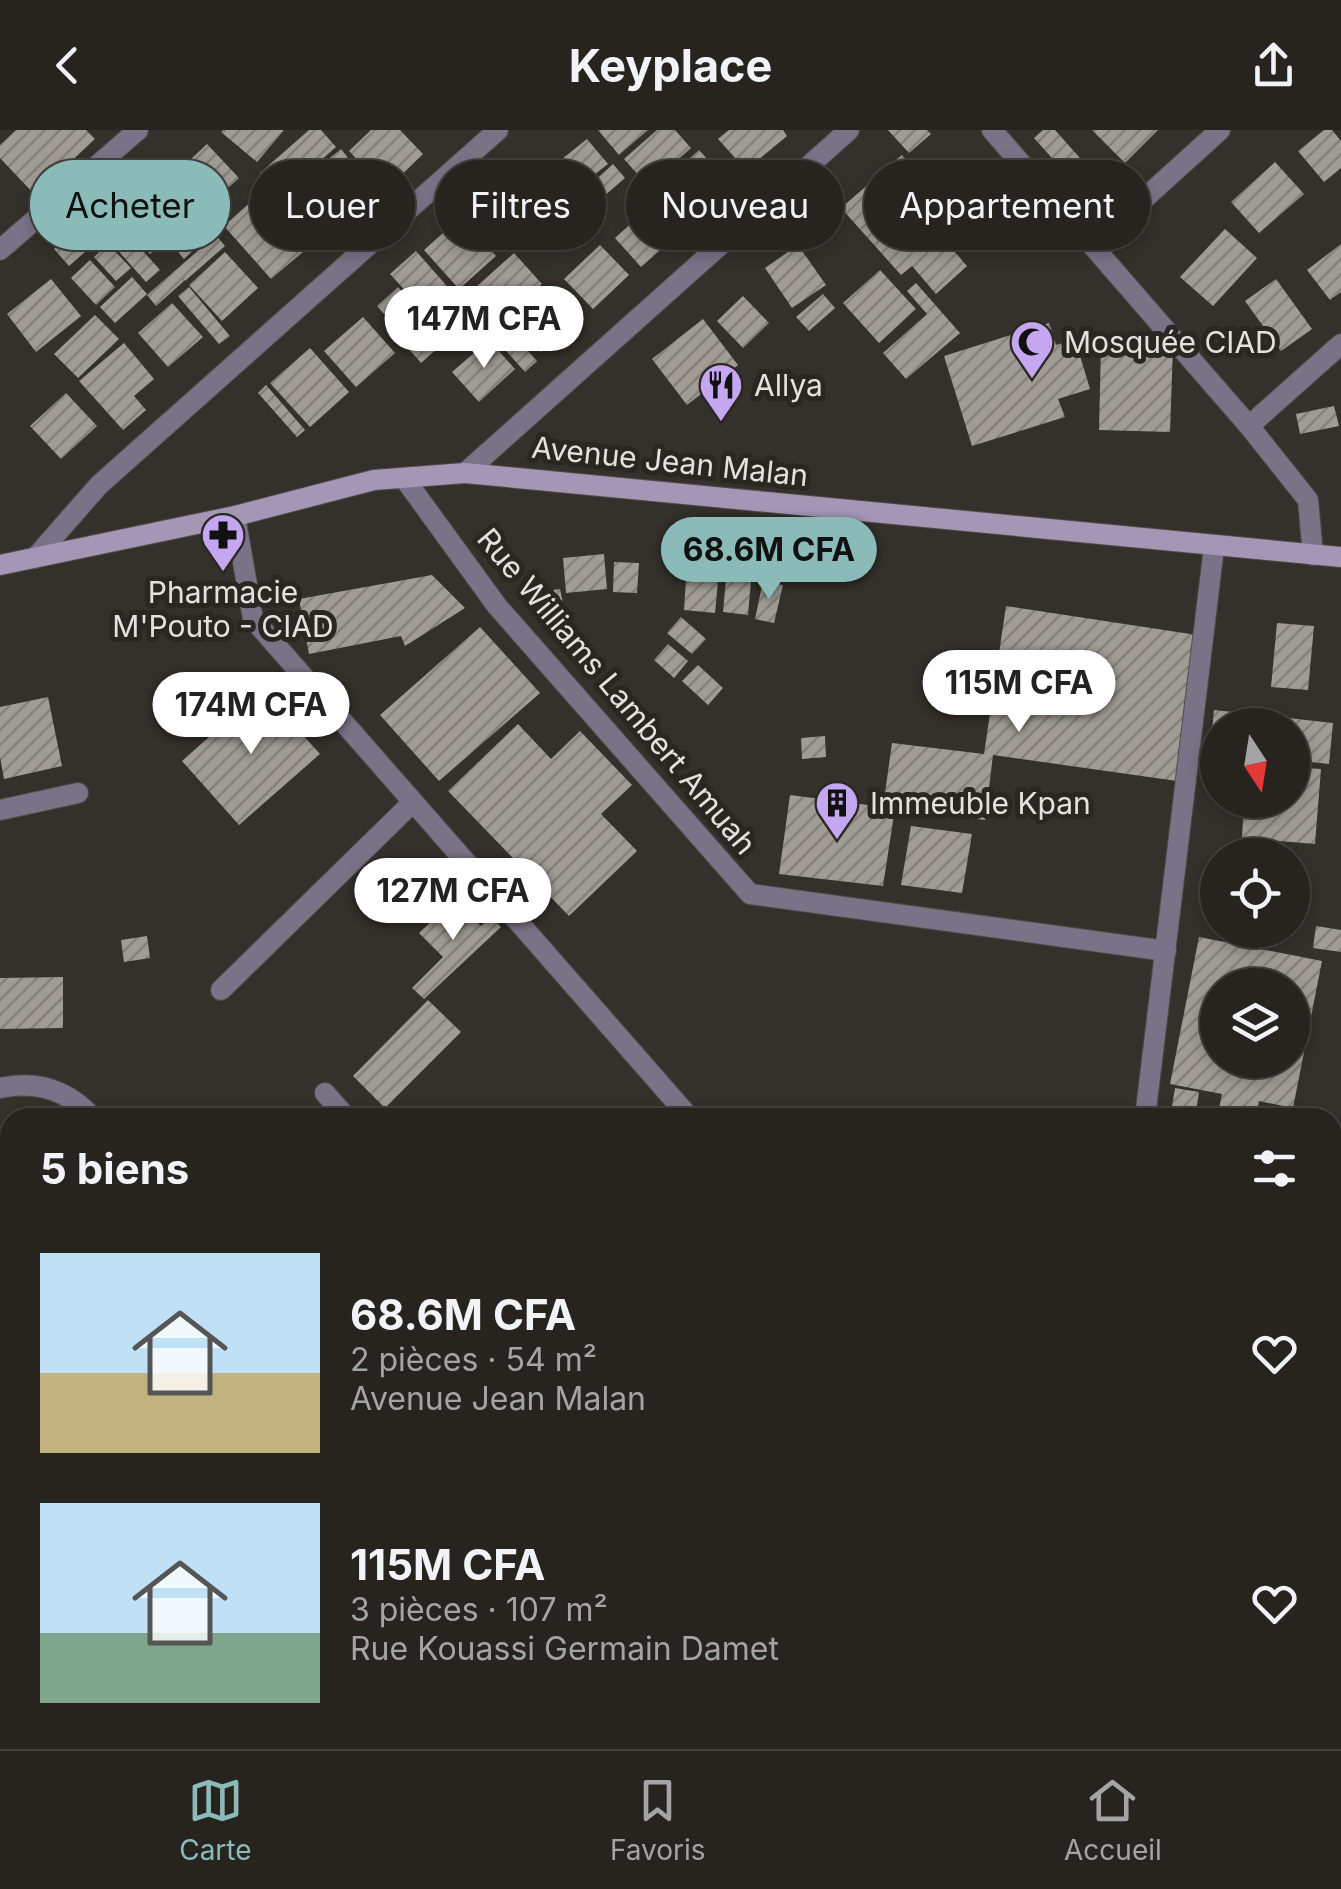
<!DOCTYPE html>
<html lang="fr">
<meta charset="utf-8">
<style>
:root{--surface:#272420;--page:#33302d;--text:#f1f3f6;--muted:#a4a4a5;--line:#43413e;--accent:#8bbbb9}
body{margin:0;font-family:Inter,sans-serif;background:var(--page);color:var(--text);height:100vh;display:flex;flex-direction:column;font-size:38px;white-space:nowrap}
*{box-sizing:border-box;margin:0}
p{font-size:32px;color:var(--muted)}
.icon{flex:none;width:55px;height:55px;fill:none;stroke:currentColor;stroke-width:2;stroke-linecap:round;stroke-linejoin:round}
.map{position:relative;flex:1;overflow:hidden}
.details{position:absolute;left:0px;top:978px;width:1342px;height:642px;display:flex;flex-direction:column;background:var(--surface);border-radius:30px 30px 0 0;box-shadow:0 5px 15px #0003,0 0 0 2px var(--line)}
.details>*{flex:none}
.hud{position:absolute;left:30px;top:30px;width:1282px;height:90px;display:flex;gap:20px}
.needle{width:65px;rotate:168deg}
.buttons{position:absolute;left:1200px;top:578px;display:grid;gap:20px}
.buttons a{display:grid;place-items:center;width:110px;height:110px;border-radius:50%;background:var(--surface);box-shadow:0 5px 15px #0003,0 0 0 2px var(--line);font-size:50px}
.price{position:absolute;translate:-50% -85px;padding:0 22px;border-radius:35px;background:#fff;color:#222;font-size:32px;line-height:65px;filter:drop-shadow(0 2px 5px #0008)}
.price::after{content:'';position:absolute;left:50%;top:60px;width:30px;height:22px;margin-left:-15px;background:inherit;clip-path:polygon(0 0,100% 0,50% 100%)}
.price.on{background:var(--accent);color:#111}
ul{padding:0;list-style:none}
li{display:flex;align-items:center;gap:30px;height:250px;padding:0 40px}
li span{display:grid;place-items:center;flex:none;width:280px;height:200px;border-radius:0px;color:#555}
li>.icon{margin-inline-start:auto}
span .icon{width:120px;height:120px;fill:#fffc;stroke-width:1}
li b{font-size:42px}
h2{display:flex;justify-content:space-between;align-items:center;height:120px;padding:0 40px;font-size:42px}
.tag{padding:0 35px;border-radius:45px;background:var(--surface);box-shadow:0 5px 15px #0003,0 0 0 2px var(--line);font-size:35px;line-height:90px}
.tag.on{background:var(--accent);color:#111}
header{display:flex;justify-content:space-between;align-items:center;height:130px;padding:0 40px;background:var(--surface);font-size:45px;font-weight:700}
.tabs{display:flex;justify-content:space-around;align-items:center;height:140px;border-top:2px solid var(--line);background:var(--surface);font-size:28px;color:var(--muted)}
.tabs a{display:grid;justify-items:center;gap:5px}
.tabs .on{color:var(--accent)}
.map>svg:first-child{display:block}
.building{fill:url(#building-hatch);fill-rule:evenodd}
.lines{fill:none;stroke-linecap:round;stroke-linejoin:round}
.minor-casing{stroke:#504c48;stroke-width:22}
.secondary-casing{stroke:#504c48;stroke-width:22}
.minor{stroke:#7a7286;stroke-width:20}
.secondary{stroke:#a497b6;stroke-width:20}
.labels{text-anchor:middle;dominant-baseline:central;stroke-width:10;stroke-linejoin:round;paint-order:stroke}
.poi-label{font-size:30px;fill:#e4e1de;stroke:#2a2621;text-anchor:start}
.street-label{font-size:30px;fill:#e4e1de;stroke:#2a2621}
</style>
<header><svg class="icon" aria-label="back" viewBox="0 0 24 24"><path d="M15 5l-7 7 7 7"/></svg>Keyplace<svg class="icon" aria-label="share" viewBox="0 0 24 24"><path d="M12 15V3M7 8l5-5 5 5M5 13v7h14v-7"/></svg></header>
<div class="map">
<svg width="1341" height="1619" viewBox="0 0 1341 1619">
<defs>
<pattern id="building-hatch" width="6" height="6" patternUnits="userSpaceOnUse" patternTransform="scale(2.5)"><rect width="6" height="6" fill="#a09b95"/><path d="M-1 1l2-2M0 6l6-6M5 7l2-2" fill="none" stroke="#84817c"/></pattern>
</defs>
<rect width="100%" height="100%" fill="#34302b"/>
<path class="building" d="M 16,0 L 86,0 L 95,9 L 35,65 L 0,28 L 0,15 Z
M 223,0 L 284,0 L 257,32 L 221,2 Z
M 309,0 L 321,0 L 336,17 L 280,66 L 260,43 Z
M 371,0 L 400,0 L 423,24 L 386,60 L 349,21 Z
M 598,0 L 648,0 L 619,25 Z
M 657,0 L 675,0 L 691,18 L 648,56 L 624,29 Z
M 729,0 L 783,0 L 787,6 L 746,40 L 718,9 Z
M 888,0 L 927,0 L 931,4 L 909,23 Z
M 1043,0 L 1055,0 L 1111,63 L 1095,76 L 1034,8 Z
M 1092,0 L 1158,0 L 1125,33 Z
M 1324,0 L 1332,0 L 1341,11 L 1341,38 L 1324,52 L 1298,21 Z
M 587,9 L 608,34 L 567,66 L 547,41 Z
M 207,14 L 239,48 L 204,80 L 173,46 Z
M 341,19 L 377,64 L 329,101 L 294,56 Z
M 699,20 L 731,55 L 688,94 L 656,58 Z
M 902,25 L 933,62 L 916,77 L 967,136 L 936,164 L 912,136 L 901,145 L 841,78 Z
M 516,31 L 560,78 L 520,116 L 486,80 L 505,62 L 495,51 Z
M 1275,32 L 1304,64 L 1259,103 L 1231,72 Z
M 613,34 L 625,48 L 582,85 L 570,73 Z
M 159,48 L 193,86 L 150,124 L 115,87 Z
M 263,61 L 310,116 L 271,149 L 224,96 Z
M 655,72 L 681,102 L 641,137 L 615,108 Z
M 101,74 L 160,140 L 146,152 L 88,87 Z
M 565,82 L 575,93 L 542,122 L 532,110 Z
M 461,87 L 496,126 L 459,159 L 424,120 Z
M 86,90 L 102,107 L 69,136 L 54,119 Z
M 200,90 L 212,103 L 184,129 L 172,115 Z
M 1225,99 L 1257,128 L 1213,176 L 1180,147 Z
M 216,105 L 225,116 L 185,151 L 182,148 L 184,151 L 156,176 L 147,165 Z
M 108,114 L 131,138 L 116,151 L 94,127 Z
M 1341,114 L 1341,162 L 1330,170 L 1307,140 Z
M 600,115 L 629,145 L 593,179 L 564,149 Z
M 798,115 L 826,155 L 792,178 L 765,138 Z
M 416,121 L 454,164 L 429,187 L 390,144 Z
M 225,122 L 258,158 L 222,191 L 189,155 Z
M 514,123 L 542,154 L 492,197 L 465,167 Z
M 90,130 L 115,157 L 96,175 L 71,148 Z
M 880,140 L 916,179 L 879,213 L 843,173 Z
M 132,147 L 147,164 L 115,193 L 100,177 Z
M 51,149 L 81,186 L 36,222 L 7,184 Z
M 1276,149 L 1312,199 L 1281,221 L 1245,171 Z
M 916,153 L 960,203 L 906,249 L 883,223 L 927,184 L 907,161 Z
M 189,157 L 230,206 L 219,214 L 178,166 Z
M 398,157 L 426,189 L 405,208 L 377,176 Z
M 823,164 L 835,178 L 809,201 L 796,187 Z
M 545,165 L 572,191 L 541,222 L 514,196 Z
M 743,166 L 769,193 L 743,218 L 717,191 Z
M 172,173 L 203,207 L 168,237 L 138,203 Z
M 460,173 L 473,187 L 421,233 L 408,218 Z
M 95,185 L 119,209 L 78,248 L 54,224 Z
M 363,187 L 395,223 L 356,257 L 324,221 Z
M 703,189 L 738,235 L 687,275 L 652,229 Z
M 1049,193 L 1056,215 L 1075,209 L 1090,259 L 1058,269 L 1065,287 L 972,316 L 944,226 Z
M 505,195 L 537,231 L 525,242 L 493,206 Z
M 489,210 L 515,239 L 479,272 L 452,242 Z
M 124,213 L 154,249 L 134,266 L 146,280 L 123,300 L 79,251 Z
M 1101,215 L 1173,217 L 1170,302 L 1099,300 Z
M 310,218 L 349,262 L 310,297 L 270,253 Z
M 266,255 L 305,300 L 297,307 L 258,263 Z
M 66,263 L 97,296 L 61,329 L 30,296 Z
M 1334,276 L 1339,296 L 1300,304 L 1296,284 Z
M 604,424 L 607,459 L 566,463 L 563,428 Z
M 614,432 L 639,433 L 637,463 L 613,462 Z
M 432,445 L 465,478 L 405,516 L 401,506 L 309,524 L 299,469 Z
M 686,449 L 718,451 L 715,483 L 684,480 Z
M 726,449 L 751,451 L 748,485 L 723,482 Z
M 763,451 L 783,455 L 774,493 L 755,489 Z
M 560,459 L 565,483 L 544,487 L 540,462 Z
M 1006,476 L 1197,505 L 1177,651 L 993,625 L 985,690 L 895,678 L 883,756 L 779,744 L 790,665 L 883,677 L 892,613 L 984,624 Z
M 681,487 L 706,509 L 692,524 L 667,503 Z
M 1277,493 L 1314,496 L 1308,560 L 1271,557 Z
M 480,497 L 540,563 L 439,651 L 380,585 Z
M 668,514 L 688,531 L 674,548 L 654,530 Z
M 698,535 L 723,558 L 708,575 L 682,551 Z
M 262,560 L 320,624 L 239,695 L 182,631 Z
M 48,567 L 62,636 L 4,649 L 0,627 L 0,577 Z
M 1214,580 L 1333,593 L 1329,634 L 1292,630 L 1292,595 L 1218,595 L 1218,622 L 1210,621 Z
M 518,594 L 551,629 L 580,601 L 632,655 L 601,684 L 637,721 L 569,786 L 448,661 Z
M 825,606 L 826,627 L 802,629 L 801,608 Z
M 1292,637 L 1321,639 L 1315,714 L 1242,708 L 1244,670 L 1292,670 Z
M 911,696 L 972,704 L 962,763 L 901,755 Z
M 417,728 L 424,760 L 398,766 L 391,733 Z
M 455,769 L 481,796 L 491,787 L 501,797 L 424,869 L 412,858 L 443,827 L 419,803 Z
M 1316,796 L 1341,800 L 1341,822 L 1313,818 Z
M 147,806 L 150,828 L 124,832 L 121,810 Z
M 1199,807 L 1322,831 L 1293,978 L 1259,971 L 1256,988 L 1217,988 L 1222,964 L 1170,954 ZM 1218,855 L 1292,855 L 1292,930 L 1218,930 Z
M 63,847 L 63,898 L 0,899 L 0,848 Z
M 428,870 L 461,902 L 385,978 L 353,946 Z
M 1175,958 L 1199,962 L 1195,988 L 1170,988 Z
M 10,1094 L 10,1120 L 0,1122 L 0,1096 Z
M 1332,1111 L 1341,1112 L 1341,1138 L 1335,1156 L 1341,1157 L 1341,1166 L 1332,1165 Z
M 10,1169 L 10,1222 L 0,1210 L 0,1177 Z
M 1332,1212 L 1341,1213 L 1341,1259 L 1332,1258 Z
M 1332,1269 L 1341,1270 L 1341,1320 L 1332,1319 Z
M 0,1494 L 10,1503 L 10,1549 L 0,1560 Z
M 10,1561 L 10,1610 L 56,1610 L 47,1619 L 0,1619 L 0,1571 Z
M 201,1610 L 265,1610 L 256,1619 L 191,1619 Z
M 333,1610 L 441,1610 L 430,1619 L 340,1619 Z
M 514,1610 L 622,1610 L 630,1619 L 522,1619 Z"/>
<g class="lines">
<g class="minor-casing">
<path id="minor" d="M 992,0 L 1249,296 L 1308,370 L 1313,425
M 1094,114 L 1220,0
M 0,120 L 138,0
M 1249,296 L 1341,214
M 465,343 L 849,0
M 404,348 L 497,476 L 750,764 L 1166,821
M 235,386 L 253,489 L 690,988
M 35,428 L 99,355 L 498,0
M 0,680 L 78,663
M 221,860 L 412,673
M 0,958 C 37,950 68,960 93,988
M 325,963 L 347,988
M 1145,988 L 1214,417
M 0,1286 L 10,1297
M 1332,1374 L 1341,1381
M 291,1610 L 299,1619
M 659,1610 L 667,1619
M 1044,1610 L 1052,1619
M 1263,1610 L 1271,1619"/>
</g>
<g class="secondary-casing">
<path id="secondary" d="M 0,435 L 235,386 L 374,350 L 465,343 L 1341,427"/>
</g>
<use href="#minor" class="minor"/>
<use href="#secondary" class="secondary"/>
</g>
<defs>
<g id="mosque-pin" transform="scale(2.25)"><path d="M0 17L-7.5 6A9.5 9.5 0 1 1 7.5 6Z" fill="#c5a6f0" stroke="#2a2621"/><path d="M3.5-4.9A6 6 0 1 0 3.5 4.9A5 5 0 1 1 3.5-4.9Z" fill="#111"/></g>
<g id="restaurant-pin" transform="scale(2.25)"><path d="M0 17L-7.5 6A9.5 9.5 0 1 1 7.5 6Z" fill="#c5a6f0" stroke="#2a2621"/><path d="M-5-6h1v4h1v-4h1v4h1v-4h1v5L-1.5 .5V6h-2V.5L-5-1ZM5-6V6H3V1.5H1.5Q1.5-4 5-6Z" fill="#111"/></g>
<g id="pharmacy-pin" transform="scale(2.25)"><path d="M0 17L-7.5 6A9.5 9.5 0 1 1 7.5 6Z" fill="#c5a6f0" stroke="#2a2621"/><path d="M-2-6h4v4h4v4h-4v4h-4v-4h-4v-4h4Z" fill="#111"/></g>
<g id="building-pin" transform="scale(2.25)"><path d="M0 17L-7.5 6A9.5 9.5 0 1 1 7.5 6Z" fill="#c5a6f0" stroke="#2a2621"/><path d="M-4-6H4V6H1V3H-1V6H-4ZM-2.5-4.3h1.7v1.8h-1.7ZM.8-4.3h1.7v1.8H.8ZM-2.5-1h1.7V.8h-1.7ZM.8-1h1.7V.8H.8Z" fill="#111"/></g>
</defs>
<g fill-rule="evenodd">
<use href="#mosque-pin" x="1032" y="212"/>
<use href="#restaurant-pin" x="721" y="255"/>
<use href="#pharmacy-pin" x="223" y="405"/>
<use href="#building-pin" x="837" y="673"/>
</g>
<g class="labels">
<g class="poi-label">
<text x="1064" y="212">Mosquée CIAD</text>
<text x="754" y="255">Allya</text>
<text x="223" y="462" text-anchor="middle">Pharmacie<tspan x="223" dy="34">M'Pouto - CIAD</tspan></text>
<text x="870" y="673">Immeuble Kpan</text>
</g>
<g class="street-label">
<text transform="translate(670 331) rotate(6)">Avenue Jean Malan</text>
<text transform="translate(617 561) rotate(50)">Rue Williams Lambert Amuah</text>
</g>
</g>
</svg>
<div class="buttons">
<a><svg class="needle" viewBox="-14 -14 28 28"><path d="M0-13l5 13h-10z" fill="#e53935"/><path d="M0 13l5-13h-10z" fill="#a4a4a5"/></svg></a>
<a><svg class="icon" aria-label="locate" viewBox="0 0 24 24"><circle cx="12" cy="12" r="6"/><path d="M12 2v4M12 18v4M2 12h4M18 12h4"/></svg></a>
<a><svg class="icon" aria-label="layers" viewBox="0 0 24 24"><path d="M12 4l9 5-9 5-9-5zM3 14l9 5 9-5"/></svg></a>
</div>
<b class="price" style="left:484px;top:241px">147M CFA</b>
<b class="price on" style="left:769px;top:472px">68.6M CFA</b>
<b class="price" style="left:1019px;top:605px">115M CFA</b>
<b class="price" style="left:251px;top:627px">174M CFA</b>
<b class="price" style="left:453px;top:813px">127M CFA</b>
<div class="hud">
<a class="tag on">Acheter</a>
<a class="tag">Louer</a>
<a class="tag">Filtres</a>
<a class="tag">Nouveau</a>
<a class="tag">Appartement</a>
</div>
<section class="details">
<h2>5 biens<svg class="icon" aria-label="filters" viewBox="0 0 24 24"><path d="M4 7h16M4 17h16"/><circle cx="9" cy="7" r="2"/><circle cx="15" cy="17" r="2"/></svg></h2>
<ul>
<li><span style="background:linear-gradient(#bfe0f5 60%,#c2b280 0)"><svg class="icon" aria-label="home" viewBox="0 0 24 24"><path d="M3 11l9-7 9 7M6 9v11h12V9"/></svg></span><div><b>68.6M CFA</b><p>2 pièces · 54 m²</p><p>Avenue Jean Malan</p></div><svg class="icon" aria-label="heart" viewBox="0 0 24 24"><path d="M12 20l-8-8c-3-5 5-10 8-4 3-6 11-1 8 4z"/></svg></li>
<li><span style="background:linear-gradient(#bfe0f5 65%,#7fa58c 0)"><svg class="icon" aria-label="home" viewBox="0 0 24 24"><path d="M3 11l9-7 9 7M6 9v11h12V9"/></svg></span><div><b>115M CFA</b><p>3 pièces · 107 m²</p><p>Rue Kouassi Germain Damet</p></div><svg class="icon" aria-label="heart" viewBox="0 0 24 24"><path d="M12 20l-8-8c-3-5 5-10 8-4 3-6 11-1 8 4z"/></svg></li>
</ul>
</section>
</div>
<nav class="tabs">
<a class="on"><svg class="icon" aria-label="map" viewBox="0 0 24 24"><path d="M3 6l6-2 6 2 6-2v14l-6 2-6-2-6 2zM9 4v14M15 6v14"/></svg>Carte</a>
<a><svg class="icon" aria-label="saved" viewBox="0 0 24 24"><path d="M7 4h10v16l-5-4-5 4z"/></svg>Favoris</a>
<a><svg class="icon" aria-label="home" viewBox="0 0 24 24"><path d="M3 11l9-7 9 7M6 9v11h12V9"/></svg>Accueil</a>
</nav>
